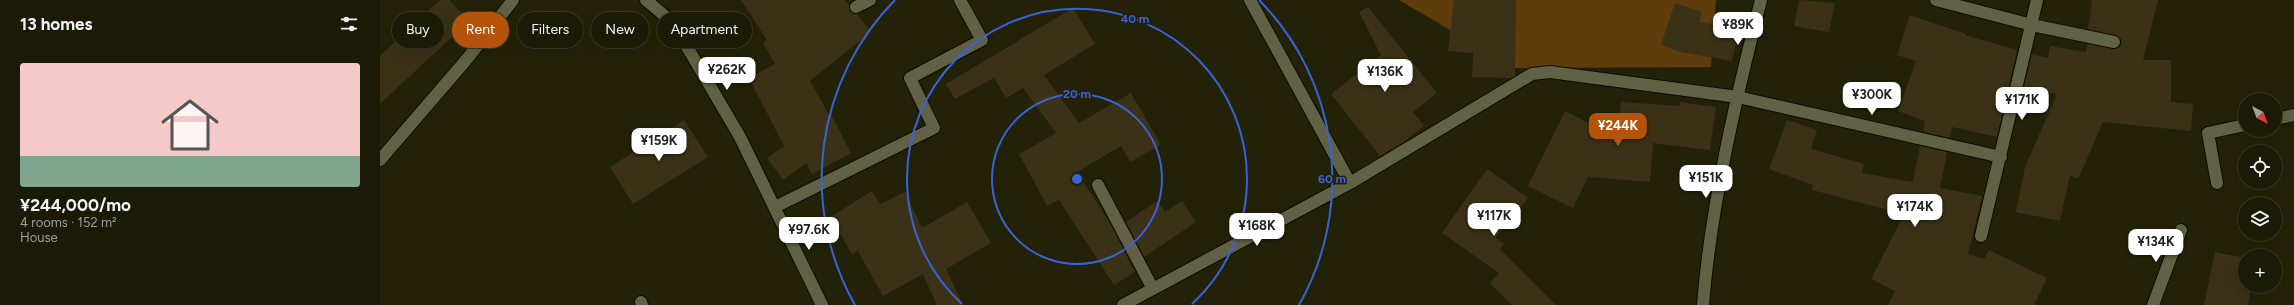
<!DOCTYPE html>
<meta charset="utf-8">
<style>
:root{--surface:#1a1a06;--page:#232310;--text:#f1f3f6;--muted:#9fa19b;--line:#383828;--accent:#b45309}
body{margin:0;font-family:Figtree,sans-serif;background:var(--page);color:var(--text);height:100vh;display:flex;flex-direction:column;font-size:15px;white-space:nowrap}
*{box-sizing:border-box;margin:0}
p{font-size:13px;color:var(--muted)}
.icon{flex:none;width:22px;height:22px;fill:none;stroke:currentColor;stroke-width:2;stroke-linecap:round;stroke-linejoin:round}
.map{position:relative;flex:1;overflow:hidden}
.details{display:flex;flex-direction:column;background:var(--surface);width:380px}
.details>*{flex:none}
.hud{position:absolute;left:12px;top:12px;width:380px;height:36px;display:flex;gap:8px}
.needle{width:26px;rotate:139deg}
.controls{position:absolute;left:1858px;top:93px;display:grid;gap:8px}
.controls a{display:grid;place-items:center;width:44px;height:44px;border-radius:50%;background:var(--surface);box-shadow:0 4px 16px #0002,0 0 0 1px var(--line);font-size:20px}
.price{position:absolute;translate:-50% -34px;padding:0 9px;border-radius:8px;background:#fff;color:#222;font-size:13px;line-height:26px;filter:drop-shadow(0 1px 2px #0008)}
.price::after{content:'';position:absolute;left:50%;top:24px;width:12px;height:9px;margin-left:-6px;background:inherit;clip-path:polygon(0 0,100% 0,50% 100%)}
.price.on{background:var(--accent);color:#fff}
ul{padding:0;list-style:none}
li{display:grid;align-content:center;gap:8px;height:212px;padding:0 20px}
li+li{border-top:1px solid var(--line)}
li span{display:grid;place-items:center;height:124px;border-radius:4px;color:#555}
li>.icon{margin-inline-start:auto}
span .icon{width:72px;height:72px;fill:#fffc;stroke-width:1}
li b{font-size:17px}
h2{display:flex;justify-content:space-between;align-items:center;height:48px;padding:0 20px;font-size:17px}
.pill{padding:0 14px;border-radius:18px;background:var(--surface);box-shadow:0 4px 16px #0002,0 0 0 1px var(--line);font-size:14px;line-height:36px}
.pill.on{background:var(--accent);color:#fff}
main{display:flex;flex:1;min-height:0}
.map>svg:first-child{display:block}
.green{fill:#5f3c0c}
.building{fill:#3b3117}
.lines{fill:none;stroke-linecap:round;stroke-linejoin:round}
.street-casing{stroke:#0c0b00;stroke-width:14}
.street{stroke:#616145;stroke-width:12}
.ring{fill:none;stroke:#3963d6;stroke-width:2}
.centre{fill:#3963d6;stroke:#232208;stroke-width:2}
.ring-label{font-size:12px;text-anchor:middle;font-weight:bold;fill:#3963d6;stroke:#232208;stroke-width:3;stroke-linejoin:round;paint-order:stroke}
</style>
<main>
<section class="details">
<h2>13 homes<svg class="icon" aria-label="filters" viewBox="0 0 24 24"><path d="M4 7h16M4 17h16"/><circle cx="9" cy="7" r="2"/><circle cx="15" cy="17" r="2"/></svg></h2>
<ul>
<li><span style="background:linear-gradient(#f6c9c9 75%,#7fa58c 0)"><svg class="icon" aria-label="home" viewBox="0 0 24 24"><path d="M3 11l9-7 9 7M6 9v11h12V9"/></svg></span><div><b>¥244,000/mo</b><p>4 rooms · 152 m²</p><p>House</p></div></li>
</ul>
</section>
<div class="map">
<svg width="1914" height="305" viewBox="0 0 1914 305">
<rect width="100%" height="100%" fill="#232208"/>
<path class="green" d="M 1019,0 L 1336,0 L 1331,67 L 1135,68 Z"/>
<path class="building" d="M 60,0 L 69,0 L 89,21 L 0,104 L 0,56 Z
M 361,0 L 465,0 L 469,5 L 470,11 L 477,14 L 491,32 L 430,81 L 449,115 L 451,114 L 471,153 L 432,174 L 426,163 L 403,180 L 387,158 L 404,146 L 369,78 L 395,64 L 383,43 L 387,40 Z
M 1074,0 L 1136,0 L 1135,76 L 1131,78 L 1092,77 L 1093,53 L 1068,51 Z
M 1419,0 L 1455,3 L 1449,32 L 1414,26 Z
M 1712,0 L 1778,0 L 1763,60 L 1791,60 L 1791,102 L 1813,104 L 1811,131 L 1723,122 L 1698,179 L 1690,175 L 1680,221 L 1636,212 L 1645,167 L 1677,94 L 1644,88 L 1652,54 L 1668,58 L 1670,46 L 1706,52 L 1707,44 L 1733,49 L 1739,47 L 1741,44 L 1741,39 L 1736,35 L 1708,29 Z
M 1295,3 L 1322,12 L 1319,22 L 1359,29 L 1352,61 L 1300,52 L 1281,45 Z
M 988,7 L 1057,93 L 1033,112 L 1044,126 L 1022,143 L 1000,156 L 951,94 L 1001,55 L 979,12 Z
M 693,8 L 715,44 L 664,75 L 699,123 L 751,93 L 781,145 L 750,162 L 741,146 L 697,172 L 730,223 L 755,272 L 734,285 L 679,200 L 667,206 L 639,154 L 676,133 L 643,88 L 626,98 L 614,78 L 575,99 L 566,84 Z
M 1530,15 L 1586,34 L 1585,35 L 1637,50 L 1617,137 L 1572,127 L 1570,138 L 1543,132 L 1545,121 L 1518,111 L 1536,61 L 1517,55 Z
M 1241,102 L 1300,106 L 1300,102 L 1336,107 L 1330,150 L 1273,143 L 1270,182 L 1208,177 L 1193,208 L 1148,186 L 1185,111 L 1238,137 Z
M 304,120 L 328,157 L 253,204 L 230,167 Z
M 1407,120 L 1437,130 L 1431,149 L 1484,164 L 1482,173 L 1533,182 L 1540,146 L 1567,152 L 1560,188 L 1602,196 L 1588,254 L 1604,259 L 1609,250 L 1667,278 L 1654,305 L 1508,305 L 1515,291 L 1491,279 L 1522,218 L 1511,216 L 1512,211 L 1432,190 L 1433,185 L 1389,169 Z
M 1107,169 L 1148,198 L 1116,238 L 1124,244 L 1120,249 L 1176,305 L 1132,305 L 1110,283 L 1119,273 L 1062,233 Z
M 492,191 L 500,204 L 525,192 L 542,228 L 587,202 L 611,243 L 566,269 L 583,305 L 557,305 L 543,274 L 503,296 L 478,251 L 472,254 L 450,217 Z
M 777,201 L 785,212 L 802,201 L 816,222 L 764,257 L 746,222 Z
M 1835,252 L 1865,258 L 1865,286 L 1871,286 L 1868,305 L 1824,305 Z"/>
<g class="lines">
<g class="street-casing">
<path id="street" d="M 266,0 L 293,23 L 360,137 L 442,305
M 870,0 L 970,183
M 1556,0 L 1652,25 L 1734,42
M 476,7 L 490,0
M 1895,119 L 1914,115
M 0,160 L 87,59 L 133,0
M 1837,183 L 1828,133 L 1865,125
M 718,185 L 773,289
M 395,207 L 554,128 L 530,78 L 602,40 L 580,0
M 1601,236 L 1657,0
M 261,302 L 262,305
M 743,305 L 970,183 L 1152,74 L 1170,72 L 1358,97 L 1621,157
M 1323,305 C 1331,204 1356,98 1381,0
M 1773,305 L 1801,230"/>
</g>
<use href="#street" class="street"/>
</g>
<g class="ring">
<circle cx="697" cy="179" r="85"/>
<path d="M582 304A170 170 0 1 1 812 304"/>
<path d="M475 305A255 255 0 0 1 515 0M879 0A255 255 0 0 1 919 305"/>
</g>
<circle cx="697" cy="179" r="6" class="centre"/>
<g class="ring-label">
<text x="755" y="23">40 m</text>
<text x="697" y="98">20 m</text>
<text x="952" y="183">60 m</text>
</g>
</svg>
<div class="controls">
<a><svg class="needle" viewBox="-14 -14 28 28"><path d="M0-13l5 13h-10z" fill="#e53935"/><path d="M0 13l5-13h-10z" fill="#9fa19b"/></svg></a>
<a><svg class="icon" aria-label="locate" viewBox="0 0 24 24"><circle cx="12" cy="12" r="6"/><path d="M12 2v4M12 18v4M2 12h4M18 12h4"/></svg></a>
<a><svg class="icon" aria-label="layers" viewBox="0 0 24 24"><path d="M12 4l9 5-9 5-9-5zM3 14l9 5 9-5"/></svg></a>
<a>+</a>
</div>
<b class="price" style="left:1358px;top:46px">¥89K</b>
<b class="price" style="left:347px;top:91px">¥262K</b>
<b class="price" style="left:1005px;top:93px">¥136K</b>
<b class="price" style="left:1492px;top:116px">¥300K</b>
<b class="price" style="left:1642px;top:121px">¥171K</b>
<b class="price on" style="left:1238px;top:147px">¥244K</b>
<b class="price" style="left:279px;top:162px">¥159K</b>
<b class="price" style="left:1326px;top:199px">¥151K</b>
<b class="price" style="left:1535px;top:228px">¥174K</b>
<b class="price" style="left:1114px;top:237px">¥117K</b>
<b class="price" style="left:877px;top:247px">¥168K</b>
<b class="price" style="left:429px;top:251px">¥97.6K</b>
<b class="price" style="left:1776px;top:263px">¥134K</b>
<div class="hud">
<a class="pill">Buy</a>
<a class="pill on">Rent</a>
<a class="pill">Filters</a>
<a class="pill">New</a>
<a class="pill">Apartment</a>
</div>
</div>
</main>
